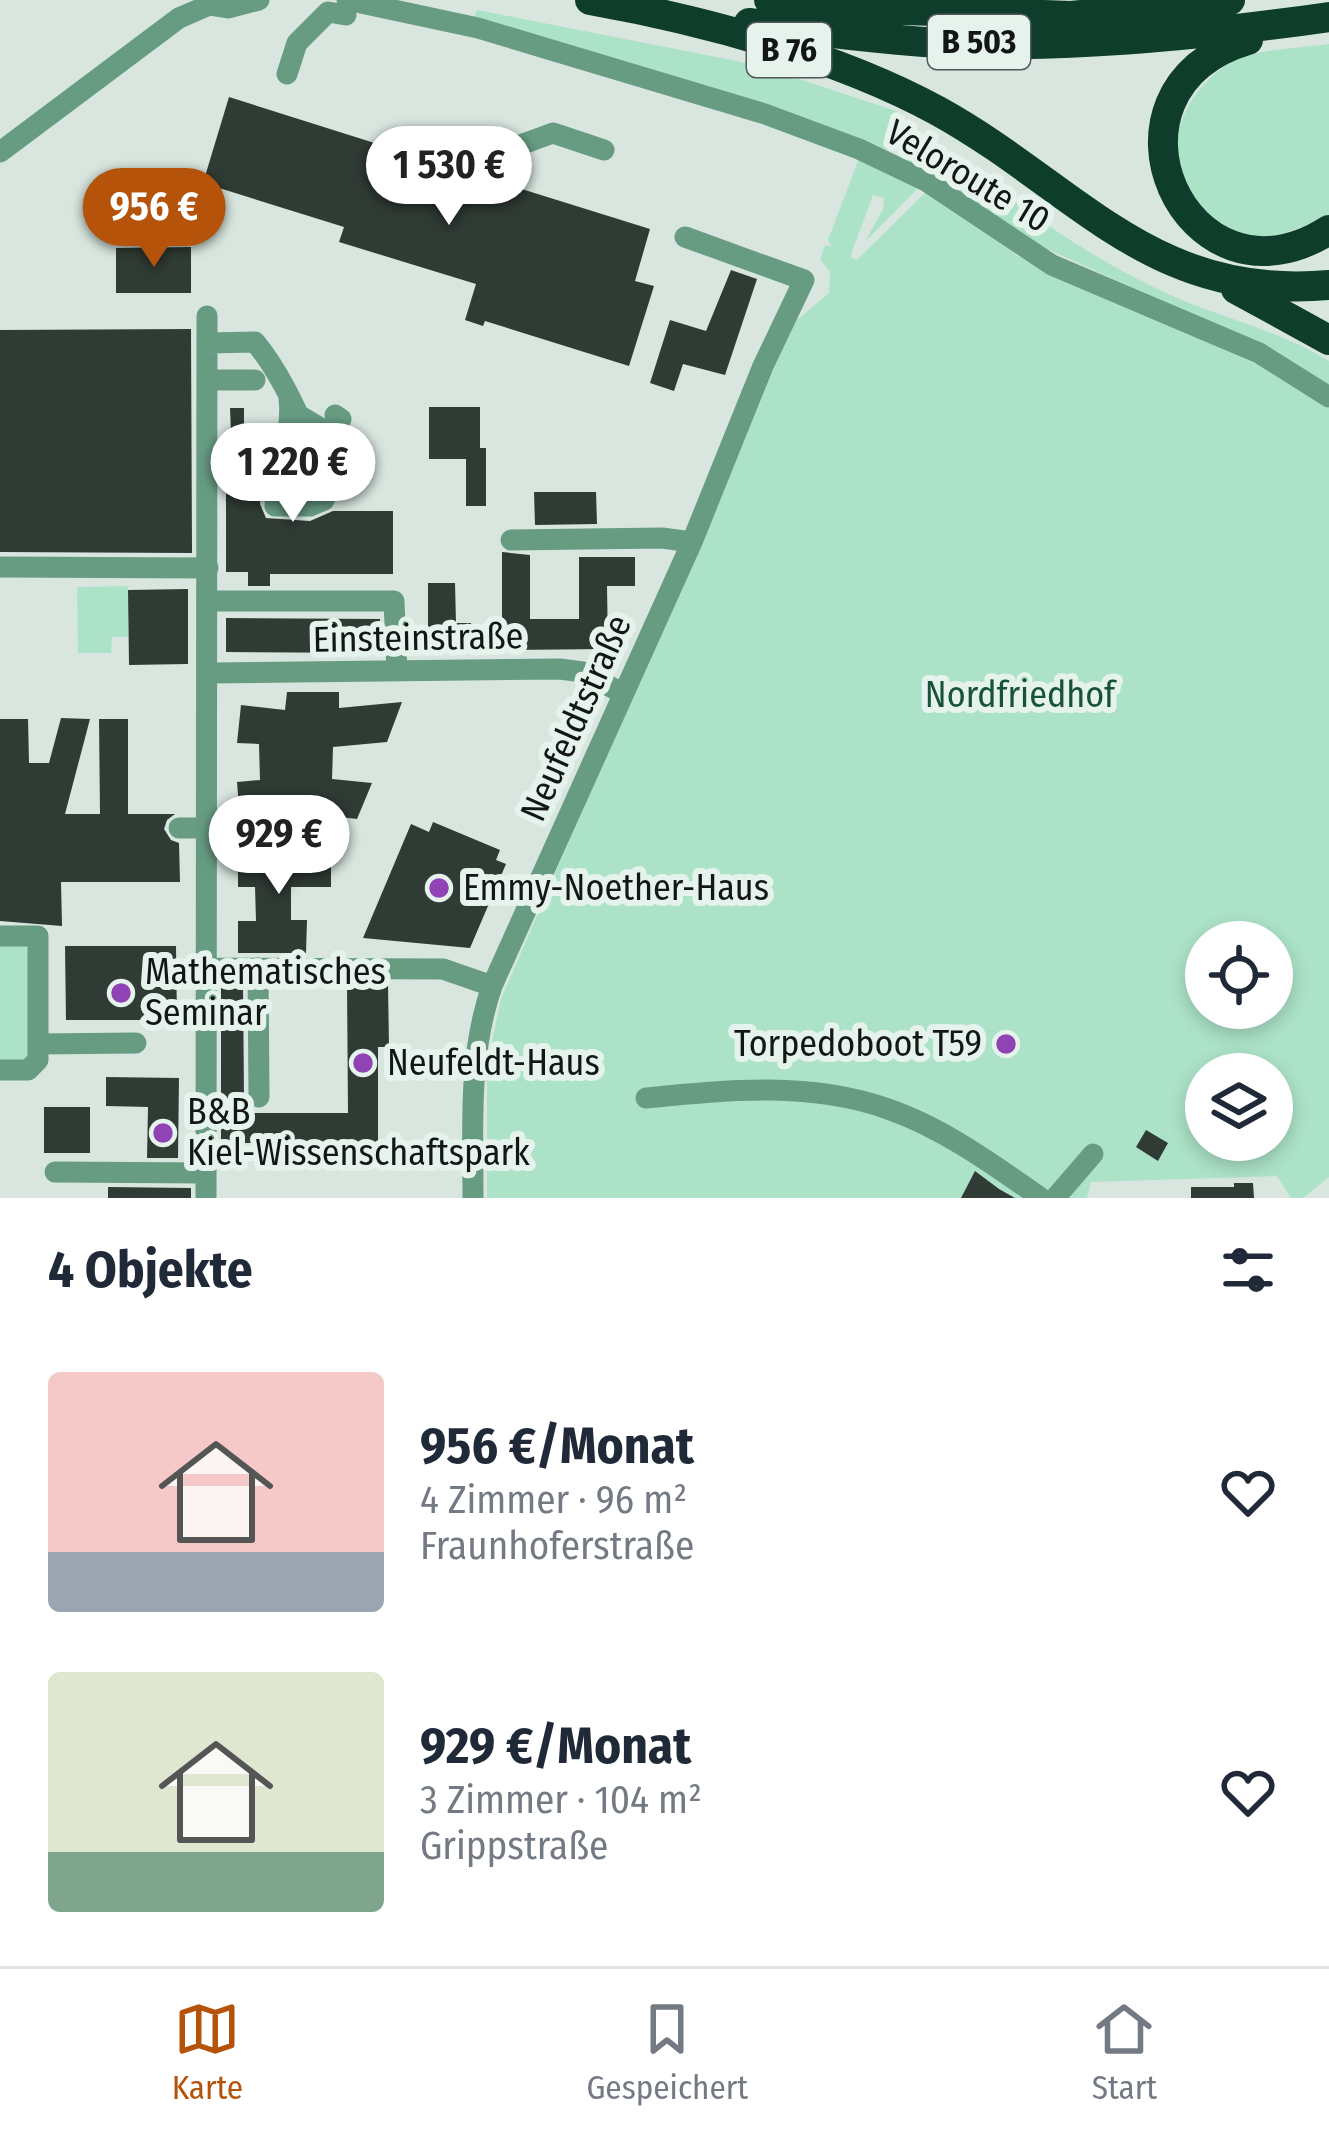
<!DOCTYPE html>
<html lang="de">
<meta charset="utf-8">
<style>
:root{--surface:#fff;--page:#f6f6f7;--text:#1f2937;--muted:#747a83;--line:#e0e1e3;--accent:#b45309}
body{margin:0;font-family:"Fira Sans Condensed",sans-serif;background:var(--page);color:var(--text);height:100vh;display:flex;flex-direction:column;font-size:45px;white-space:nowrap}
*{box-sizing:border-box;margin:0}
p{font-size:39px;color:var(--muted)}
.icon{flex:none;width:66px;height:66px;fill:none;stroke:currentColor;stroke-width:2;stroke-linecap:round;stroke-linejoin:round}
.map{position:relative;height:1198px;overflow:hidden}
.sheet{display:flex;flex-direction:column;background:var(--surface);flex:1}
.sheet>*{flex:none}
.tools{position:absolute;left:1185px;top:921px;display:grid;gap:24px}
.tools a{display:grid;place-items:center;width:108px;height:108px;border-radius:50%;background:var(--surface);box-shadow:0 6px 18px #0003;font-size:60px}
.price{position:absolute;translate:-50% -102px;padding:0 27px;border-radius:42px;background:#fff;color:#222;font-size:39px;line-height:78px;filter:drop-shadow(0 3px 6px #0008)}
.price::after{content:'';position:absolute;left:50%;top:72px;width:36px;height:27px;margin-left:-18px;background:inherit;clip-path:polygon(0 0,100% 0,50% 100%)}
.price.selected{background:var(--accent);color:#fff}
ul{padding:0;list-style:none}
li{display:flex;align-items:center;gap:36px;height:300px;padding:0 48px}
li span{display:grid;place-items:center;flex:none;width:336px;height:240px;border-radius:12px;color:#555}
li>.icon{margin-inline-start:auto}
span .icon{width:144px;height:144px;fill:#fffc;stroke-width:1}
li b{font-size:51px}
h2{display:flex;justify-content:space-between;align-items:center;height:144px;padding:0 48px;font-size:51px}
.dock{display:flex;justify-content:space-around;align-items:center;height:168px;border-top:3px solid var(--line);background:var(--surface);font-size:33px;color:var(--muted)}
.dock a{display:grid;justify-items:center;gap:6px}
.dock .selected{color:var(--accent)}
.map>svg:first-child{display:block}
.green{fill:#ace3c8;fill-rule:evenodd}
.building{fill:#303b35}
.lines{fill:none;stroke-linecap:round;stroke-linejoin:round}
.minor{stroke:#679c83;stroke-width:21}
.highway{stroke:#0e3e2b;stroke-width:30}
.poi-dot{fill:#8f43b4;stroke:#e5f3ec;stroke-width:4.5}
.labels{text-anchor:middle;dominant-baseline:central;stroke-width:12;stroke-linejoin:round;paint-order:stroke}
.shield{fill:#e5f3ec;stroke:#515855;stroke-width:3}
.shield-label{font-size:33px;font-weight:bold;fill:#121614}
.street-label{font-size:36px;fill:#121614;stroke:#e5f3ec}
.park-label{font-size:36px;fill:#17533b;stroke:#e5f3ec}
.poi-label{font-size:36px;fill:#121614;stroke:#e5f3ec;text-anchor:start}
</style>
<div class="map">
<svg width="1329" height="1198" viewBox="0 0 1329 1198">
<rect width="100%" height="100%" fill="#d8e6df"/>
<path class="green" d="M 477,10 L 757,65 L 899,112 L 886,154 L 473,21 Z
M 1329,44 L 1329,216 C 1312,222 1294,231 1276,235 C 1231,244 1183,201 1177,157 C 1172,116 1207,68 1246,56 C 1272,48 1302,48 1329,44 Z
M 915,128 C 996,188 1075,252 1168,294 C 1221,318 1279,330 1329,361 L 1329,385 L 1278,353 L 1025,239 L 901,159 Z
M 860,156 L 919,187 L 865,242 L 883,209 L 884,198 L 873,195 L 850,257 L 857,260 L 929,189 L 1016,255 L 1267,369 L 1329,408 L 1329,1177 L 1303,1198 L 1291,1198 L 1277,1176 L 1091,1182 L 1087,1198 L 487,1198 L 487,1066 L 501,999 L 792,324 L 829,293 L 830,272 L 820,259 L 825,245 L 832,247 L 828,240 ZM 1206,942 L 1272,942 L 1272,1008 L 1206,1008 ZM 1206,1074 L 1272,1074 L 1272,1140 L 1206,1140 Z
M 128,586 L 128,637 L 112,637 L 111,653 L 78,653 L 77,587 Z
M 25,944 L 34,956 L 35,1059 L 0,1063 L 0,945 Z"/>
<path class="building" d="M 229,97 L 479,176 L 488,185 L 502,183 L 650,229 L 635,281 L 654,286 L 629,366 L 485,321 L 483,326 L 465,320 L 476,284 L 339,242 L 344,227 L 203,183 Z
M 191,247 L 191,293 L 116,293 L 116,248 Z
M 731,270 L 757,279 L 725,375 L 683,364 L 674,391 L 650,383 L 670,320 L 706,331 Z
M 191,329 L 192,553 L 0,552 L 0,330 Z
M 429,407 L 480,407 L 480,448 L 486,448 L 486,506 L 466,506 L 466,459 L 429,459 Z
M 230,408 L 244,408 L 244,433 L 270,433 L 260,504 L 266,518 L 310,521 L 333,511 L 393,511 L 393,574 L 270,574 L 270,586 L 248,586 L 248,572 L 226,572 L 226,433 L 231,433 Z
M 350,433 L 366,443 L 356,460 L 338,449 Z
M 534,492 L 596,492 L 597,524 L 535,525 Z
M 502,552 L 530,555 L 530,619 L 579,619 L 579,557 L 635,557 L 635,586 L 607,586 L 608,649 L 502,650 Z
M 428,583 L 455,583 L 456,623 L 471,623 L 471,651 L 428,651 Z
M 188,589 L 188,664 L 129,665 L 128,590 Z
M 226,618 L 380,619 L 381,653 L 226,652 Z
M 287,692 L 339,692 L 339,708 L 402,702 L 387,742 L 333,747 L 332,779 L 372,783 L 357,819 L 306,813 L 240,819 L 237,782 L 260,780 L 259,744 L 237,743 L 241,705 L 285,710 Z
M 61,718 L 90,719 L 65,814 L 100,814 L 99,719 L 128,719 L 128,814 L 175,814 L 167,820 L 164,829 L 171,840 L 179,843 L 180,882 L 61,882 L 62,926 L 0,921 L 0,719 L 28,719 L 29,763 L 49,763 Z
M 433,822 L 500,850 L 496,860 L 506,864 L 470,948 L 363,938 L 411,824 L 429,832 Z
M 238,850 L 331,850 L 331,887 L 291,887 L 291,920 L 307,920 L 306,953 L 238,953 L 238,921 L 256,921 L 255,887 L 238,887 Z
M 65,946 L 176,946 L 177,1020 L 66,1020 Z
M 221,983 L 243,983 L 244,1097 L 249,1113 L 348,1113 L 347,984 L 388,984 L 389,1047 L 378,1047 L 378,1143 L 221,1143 Z
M 106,1077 L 179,1078 L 178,1158 L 147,1158 L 148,1107 L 106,1106 Z
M 44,1107 L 90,1107 L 90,1153 L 44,1153 Z
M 1146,1130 L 1168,1143 L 1158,1161 L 1136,1147 Z
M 975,1171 L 999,1189 L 1015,1198 L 961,1198 Z
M 1234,1183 L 1253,1183 L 1254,1198 L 1191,1198 L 1191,1187 L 1234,1187 Z
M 108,1187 L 191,1188 L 191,1198 L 108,1198 Z"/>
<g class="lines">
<path class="minor" d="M 347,0 L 478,28 L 765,114 L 859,149 L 926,181 L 1052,265 L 1259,353 L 1329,397
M 287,74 L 297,43 L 328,12 L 346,15
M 0,152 L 179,18 L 209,5 L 228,8 L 259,0
M 493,171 L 498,153 L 553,133 L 604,150
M 208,343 L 255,342 C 287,381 305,432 328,478 L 330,486 L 324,500 L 310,506 L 275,506 C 278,473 293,428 289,399
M 209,380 L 255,380
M 297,414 L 332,435 L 341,419 L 335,415
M 511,540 L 662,538 L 692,542
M 0,567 L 208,568
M 209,601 L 394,601 L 397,671
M 209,673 L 560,669 L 583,672 L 622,693
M 179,828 L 207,828
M 0,936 L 38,936 L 38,1060 L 28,1070 L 0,1070
M 207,968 L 443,969 L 492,986
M 258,968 L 259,1097
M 38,1044 L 136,1043
M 646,1098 C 726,1090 810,1081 888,1109 C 943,1128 994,1165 1041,1198
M 55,1172 L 206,1173
M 206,1198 L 207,316
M 473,1198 C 473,1126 468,1055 492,986 L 692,542 L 763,366 L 804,280 L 685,237
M 1055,1198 L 1093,1154"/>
<path class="highway" d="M 590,0 C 703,20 837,56 938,111 C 1077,188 1151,301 1329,285
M 769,0 L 821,7 L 1071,16 L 1230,0
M 749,23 C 807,30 865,38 924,42 C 1059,50 1196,36 1329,17
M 1248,40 C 1082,90 1186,321 1329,230
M 1236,289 L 1329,340"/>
</g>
<g class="poi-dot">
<circle cx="439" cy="888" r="12"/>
<circle cx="121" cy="993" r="12"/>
<circle cx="1006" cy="1044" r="12"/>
<circle cx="363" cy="1063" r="12"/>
<circle cx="163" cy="1133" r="12"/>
</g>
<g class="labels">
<g class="shield">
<rect x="928" y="15" width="102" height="54" rx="9"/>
<rect x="747" y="23" width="84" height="54" rx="9"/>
</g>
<g class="shield-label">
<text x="979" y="42">B 503</text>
<text x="789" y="50">B 76</text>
</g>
<g class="street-label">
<text transform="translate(968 176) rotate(31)">Veloroute 10</text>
<text transform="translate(418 638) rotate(-1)">Einsteinstraße</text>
<text transform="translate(576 718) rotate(-66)">Neufeldtstraße</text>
</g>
<g class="park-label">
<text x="1020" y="695">Nordfriedhof</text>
</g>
<g class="poi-label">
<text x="463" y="888">Emmy-Noether-Haus</text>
<text x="145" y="972">Mathematisches<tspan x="145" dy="41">Seminar</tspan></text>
<text x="982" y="1044" text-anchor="end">Torpedoboot T59</text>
<text x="387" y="1063">Neufeldt-Haus</text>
<text x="187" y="1112">B&amp;B<tspan x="187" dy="41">Kiel-Wissenschaftspark</tspan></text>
</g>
</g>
</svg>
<div class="tools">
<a><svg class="icon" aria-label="locate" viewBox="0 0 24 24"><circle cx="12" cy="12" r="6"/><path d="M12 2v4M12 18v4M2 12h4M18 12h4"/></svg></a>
<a><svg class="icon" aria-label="layers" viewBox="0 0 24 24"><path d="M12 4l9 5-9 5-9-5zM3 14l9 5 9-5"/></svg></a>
</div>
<b class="price" style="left:449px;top:228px">1 530 €</b>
<b class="price selected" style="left:154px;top:270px">956 €</b>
<b class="price" style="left:293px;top:525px">1 220 €</b>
<b class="price" style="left:279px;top:897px">929 €</b>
</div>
<section class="sheet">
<h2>4 Objekte<svg class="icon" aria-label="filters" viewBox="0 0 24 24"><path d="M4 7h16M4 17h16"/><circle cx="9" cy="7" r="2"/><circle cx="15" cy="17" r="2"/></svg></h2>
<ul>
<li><span style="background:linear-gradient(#f6c9c9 75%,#9aa5b1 0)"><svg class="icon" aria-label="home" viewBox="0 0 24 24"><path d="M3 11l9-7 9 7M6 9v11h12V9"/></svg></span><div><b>956 €/Monat</b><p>4 Zimmer · 96 m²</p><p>Fraunhoferstraße</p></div><svg class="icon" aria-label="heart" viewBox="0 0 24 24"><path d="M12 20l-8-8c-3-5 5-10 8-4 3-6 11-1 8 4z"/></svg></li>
<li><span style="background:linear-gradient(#dfe7d0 75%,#7fa58c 0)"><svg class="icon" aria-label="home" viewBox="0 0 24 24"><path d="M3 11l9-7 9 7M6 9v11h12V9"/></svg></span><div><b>929 €/Monat</b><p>3 Zimmer · 104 m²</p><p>Grippstraße</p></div><svg class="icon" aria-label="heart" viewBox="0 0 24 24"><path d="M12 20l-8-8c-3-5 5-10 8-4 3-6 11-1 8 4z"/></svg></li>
</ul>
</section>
<nav class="dock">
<a class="selected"><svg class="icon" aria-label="map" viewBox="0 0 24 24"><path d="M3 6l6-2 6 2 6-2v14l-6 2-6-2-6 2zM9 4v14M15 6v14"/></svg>Karte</a>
<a><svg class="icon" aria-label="saved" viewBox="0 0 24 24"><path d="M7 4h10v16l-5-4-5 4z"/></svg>Gespeichert</a>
<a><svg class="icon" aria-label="home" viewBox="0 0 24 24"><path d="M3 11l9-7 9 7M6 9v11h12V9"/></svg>Start</a>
</nav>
